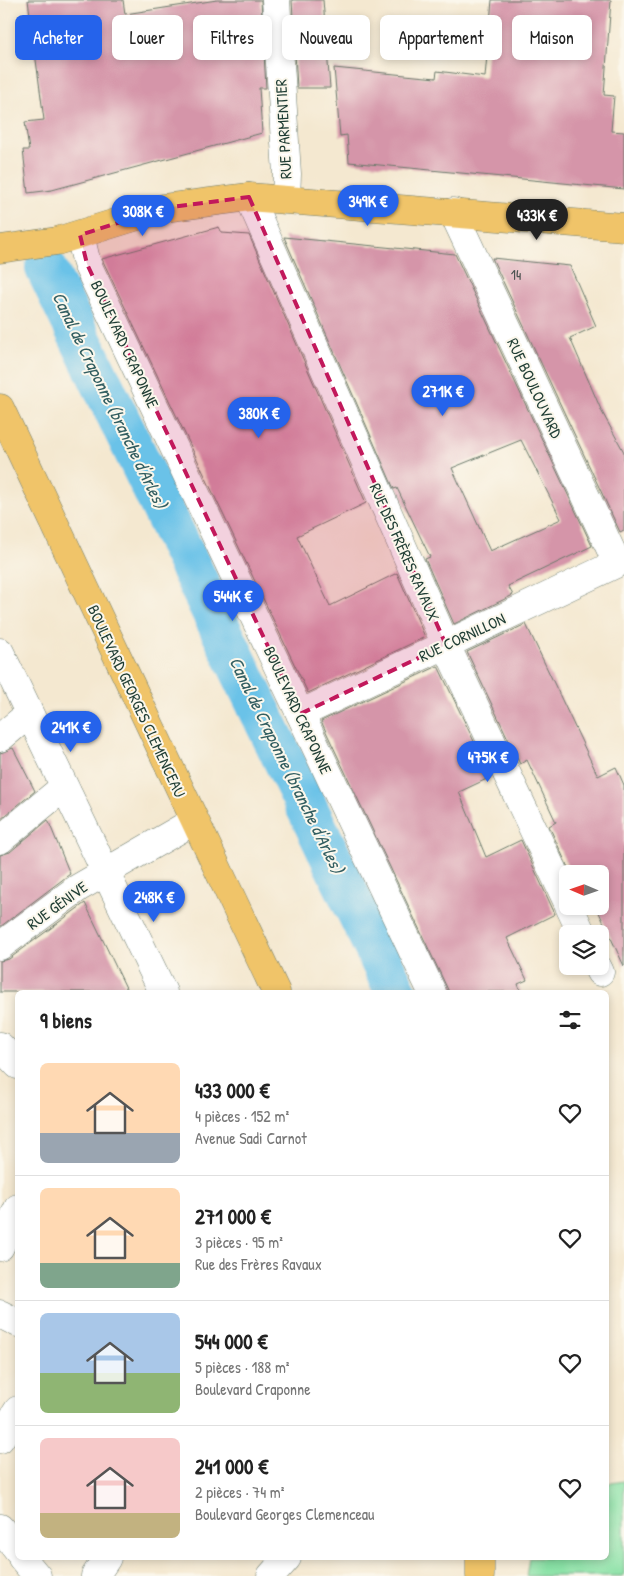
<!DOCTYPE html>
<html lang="fr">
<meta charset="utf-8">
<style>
:root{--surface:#fff;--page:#f6f6f6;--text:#222;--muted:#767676;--line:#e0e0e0;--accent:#2563eb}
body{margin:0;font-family:"Patrick Hand",sans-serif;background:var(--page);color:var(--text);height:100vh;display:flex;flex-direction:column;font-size:19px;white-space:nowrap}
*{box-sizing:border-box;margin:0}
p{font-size:16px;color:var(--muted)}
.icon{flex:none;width:28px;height:28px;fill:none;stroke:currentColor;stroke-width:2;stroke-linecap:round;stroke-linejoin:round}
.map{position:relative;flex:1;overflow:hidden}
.panel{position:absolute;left:15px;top:990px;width:594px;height:570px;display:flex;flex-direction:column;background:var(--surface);border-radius:8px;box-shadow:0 2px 8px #0003}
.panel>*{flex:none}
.guide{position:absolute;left:15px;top:15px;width:595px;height:45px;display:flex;gap:10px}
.needle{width:32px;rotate:272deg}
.tools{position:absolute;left:559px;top:865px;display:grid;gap:10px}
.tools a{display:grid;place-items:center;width:50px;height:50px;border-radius:8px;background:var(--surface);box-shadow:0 2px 8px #0003;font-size:25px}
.price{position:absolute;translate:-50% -42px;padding:0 11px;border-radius:18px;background:var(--accent);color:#fff;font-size:16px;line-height:32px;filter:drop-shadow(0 1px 2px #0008)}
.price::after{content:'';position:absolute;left:50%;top:30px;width:15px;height:11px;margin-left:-8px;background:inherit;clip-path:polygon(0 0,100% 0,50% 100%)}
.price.on{background:#222;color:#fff}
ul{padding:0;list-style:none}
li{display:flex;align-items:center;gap:15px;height:125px;padding:0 25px}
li+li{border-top:1px solid var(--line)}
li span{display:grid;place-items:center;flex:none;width:140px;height:100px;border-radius:8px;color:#555}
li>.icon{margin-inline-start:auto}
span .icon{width:60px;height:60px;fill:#fffc;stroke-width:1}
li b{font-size:21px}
h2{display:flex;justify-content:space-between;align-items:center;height:60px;padding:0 25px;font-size:21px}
.tag{padding:0 18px;border-radius:8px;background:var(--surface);box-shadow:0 2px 8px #0003;font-size:18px;line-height:45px}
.tag.on{background:var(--accent);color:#fff}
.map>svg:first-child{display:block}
.green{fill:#88e1a5;stroke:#548f6c}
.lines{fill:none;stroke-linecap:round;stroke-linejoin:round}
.canal{stroke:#6bc2e8;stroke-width:42}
.building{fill:#d595a9;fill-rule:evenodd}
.minor-casing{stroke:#6a796b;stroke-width:29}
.major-casing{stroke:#6a796b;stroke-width:29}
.highway-casing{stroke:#6a796b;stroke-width:29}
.minor{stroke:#fff;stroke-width:28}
.major{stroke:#f0c469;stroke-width:28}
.highway{stroke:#f0c469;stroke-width:28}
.marked{fill:#c2185b;fill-opacity:0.2;stroke:#c2185b;stroke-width:4;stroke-dasharray:10 6;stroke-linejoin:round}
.labels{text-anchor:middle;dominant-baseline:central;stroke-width:4;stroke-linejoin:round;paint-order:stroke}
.number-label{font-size:14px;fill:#4c5351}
.street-label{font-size:16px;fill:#1f3d34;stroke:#fbf7ec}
.water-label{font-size:18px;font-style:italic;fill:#325e61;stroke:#fbf7ec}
</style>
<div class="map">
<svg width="624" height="1576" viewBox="0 0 624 1576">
<rect width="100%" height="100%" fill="#fbf7ec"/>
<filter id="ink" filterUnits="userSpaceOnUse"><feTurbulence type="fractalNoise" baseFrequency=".02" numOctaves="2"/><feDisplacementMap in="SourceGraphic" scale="10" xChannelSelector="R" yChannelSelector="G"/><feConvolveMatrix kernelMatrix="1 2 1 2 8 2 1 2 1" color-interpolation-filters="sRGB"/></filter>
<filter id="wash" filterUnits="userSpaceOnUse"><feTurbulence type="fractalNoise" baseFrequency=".0096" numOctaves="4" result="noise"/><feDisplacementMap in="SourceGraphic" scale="20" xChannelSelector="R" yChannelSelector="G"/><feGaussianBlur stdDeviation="1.12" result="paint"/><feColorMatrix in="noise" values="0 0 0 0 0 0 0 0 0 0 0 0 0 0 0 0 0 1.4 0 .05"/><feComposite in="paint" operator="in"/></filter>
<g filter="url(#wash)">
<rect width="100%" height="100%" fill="#f4e8d0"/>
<path class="green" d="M 624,1481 L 624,1574 L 622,1576 L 526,1576 L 529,1558 L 606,1558 L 606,1484 Z"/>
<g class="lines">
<path class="canal" d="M 46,268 L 396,992"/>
</g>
<g id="blocks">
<path class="building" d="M 28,0 L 123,0 L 125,14 L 217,0 L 261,0 L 266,88 L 259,88 L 262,133 L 52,190 L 28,193 L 23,150 L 29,150 L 25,122 L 44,120 Z
M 292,0 L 323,0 L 330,88 L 297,88 Z
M 492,0 L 611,0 L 604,95 L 614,96 L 611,131 L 624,132 L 624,189 L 349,162 L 347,135 L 340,136 L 334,68 L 436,78 L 437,71 L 485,77 Z
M 219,227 L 222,233 L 249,235 L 366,503 L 297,536 L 330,606 L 397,573 L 425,637 L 308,693 L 102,259 Z
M 284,237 L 455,254 L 592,546 L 508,586 L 513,595 L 454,624 L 425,559 L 430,557 L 397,488 L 394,489 ZM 521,440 L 561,519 L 490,551 L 452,468 Z
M 492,258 L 570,266 L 596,326 L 570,338 L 602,412 L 624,452 L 624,530 L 620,532 Z
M 526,624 L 598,776 L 616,767 L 624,785 L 624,966 L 596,906 L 600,906 L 600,874 L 571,874 L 549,826 L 556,822 L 527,760 L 520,764 L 467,652 Z
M 438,666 L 491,777 L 459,792 L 486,857 L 521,840 L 555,914 L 507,938 L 527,980 L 518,984 L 521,992 L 449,992 L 321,721 Z
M 13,748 L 35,791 L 0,820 L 0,753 Z
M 48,820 L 70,874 L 0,927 L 0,855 L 10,852 Z
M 85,903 L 128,992 L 0,992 L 0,961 L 9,959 Z"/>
</g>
</g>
<g filter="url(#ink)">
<use href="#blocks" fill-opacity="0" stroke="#6a796b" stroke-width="1"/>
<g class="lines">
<g class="minor-casing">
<path id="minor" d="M 276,0 L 287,174 L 286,199
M 249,197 L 446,645 L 568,903
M 453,212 L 617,563
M 80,235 L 87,264 L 432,992
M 0,652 L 163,992
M 300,714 L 624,560
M 0,738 L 29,714
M 0,840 L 64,787
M 569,906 L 582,934
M 0,946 L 78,888 L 194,821
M 597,966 L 600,972
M 0,1046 L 18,1065
M 0,1247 L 18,1208
M 0,1314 L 18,1323
M 0,1439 L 18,1410
M 0,1528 L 18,1551
M 22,1558 L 37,1576
M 95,1576 L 107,1558
M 271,1576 L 287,1558"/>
</g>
<g class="major-casing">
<path id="major" d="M 0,249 L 57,241 L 164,208 L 249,197 L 624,227
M 0,408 L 276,992"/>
</g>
<g class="highway-casing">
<path id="highway" d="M 480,1576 L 480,1558"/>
</g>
<use href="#minor" class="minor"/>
<use href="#major" class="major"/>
<use href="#highway" class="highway"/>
</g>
</g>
<path class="marked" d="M 249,197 L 446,645 L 300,714 L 87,264 L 80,235 L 164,208 Z"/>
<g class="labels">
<g class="number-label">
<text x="516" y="274">14</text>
</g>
<g class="street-label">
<text transform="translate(283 129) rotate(-93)">RUE PARMENTIER</text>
<text transform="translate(125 344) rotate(65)">BOULEVARD CRAPONNE</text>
<text transform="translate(535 388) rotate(65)">RUE BOULOUVARD</text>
<text transform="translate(405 552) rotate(66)">RUE DES FRÈRES RAVAUX</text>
<text transform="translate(462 637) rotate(-25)">RUE CORNILLON</text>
<text transform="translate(137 701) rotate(65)">BOULEVARD GEORGES CLEMENCEAU</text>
<text transform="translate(298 710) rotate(65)">BOULEVARD CRAPONNE</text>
<text transform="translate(57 905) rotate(-36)">RUE GÉNIVE</text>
</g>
<g class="water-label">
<text transform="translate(110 400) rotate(64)">Canal de Craponne (branche d'Arles)</text>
<text transform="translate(287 765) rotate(64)">Canal de Craponne (branche d'Arles)</text>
</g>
</g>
</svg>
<div class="tools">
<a><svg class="needle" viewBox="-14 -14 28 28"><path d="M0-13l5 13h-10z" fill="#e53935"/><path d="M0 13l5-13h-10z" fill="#767676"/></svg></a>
<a><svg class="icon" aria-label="layers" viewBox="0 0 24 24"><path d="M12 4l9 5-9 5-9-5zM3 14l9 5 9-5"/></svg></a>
</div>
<b class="price" style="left:368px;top:227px">349K €</b>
<b class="price" style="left:143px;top:237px">308K €</b>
<b class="price on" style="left:537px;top:241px">433K €</b>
<b class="price" style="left:443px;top:417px">271K €</b>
<b class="price" style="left:259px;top:439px">380K €</b>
<b class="price" style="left:233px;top:622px">544K €</b>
<b class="price" style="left:71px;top:753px">241K €</b>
<b class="price" style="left:488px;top:783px">475K €</b>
<b class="price" style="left:154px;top:923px">248K €</b>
<div class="guide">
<a class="tag on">Acheter</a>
<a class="tag">Louer</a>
<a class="tag">Filtres</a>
<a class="tag">Nouveau</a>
<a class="tag">Appartement</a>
<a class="tag">Maison</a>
</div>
<section class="panel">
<h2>9 biens<svg class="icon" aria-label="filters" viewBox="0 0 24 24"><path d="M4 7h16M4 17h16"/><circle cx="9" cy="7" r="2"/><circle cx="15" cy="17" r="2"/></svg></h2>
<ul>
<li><span style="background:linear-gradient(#ffd9b3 70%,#9aa5b1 0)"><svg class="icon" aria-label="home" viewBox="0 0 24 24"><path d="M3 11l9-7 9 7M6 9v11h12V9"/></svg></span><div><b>433 000 €</b><p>4 pièces · 152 m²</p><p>Avenue Sadi Carnot</p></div><svg class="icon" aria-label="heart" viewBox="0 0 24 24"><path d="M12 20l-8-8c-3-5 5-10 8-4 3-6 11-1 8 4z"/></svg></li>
<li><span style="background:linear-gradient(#ffd9b3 75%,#7fa58c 0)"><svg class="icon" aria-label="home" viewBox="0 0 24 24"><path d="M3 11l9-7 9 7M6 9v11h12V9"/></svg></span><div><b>271 000 €</b><p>3 pièces · 95 m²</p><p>Rue des Frères Ravaux</p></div><svg class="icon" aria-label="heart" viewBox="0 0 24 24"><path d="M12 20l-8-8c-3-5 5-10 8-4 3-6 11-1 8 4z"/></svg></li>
<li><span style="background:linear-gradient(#a9c7e8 60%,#8fb573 0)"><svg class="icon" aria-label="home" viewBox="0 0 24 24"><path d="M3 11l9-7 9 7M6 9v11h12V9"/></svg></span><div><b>544 000 €</b><p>5 pièces · 188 m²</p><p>Boulevard Craponne</p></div><svg class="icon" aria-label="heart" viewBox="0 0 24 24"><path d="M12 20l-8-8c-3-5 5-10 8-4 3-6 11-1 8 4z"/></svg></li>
<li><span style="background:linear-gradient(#f6c9c9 75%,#c2b280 0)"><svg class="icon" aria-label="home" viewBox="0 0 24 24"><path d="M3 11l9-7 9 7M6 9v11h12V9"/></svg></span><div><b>241 000 €</b><p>2 pièces · 74 m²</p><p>Boulevard Georges Clemenceau</p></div><svg class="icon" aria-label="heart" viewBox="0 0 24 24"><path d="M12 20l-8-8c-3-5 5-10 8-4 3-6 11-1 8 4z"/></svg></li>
</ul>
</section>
</div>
